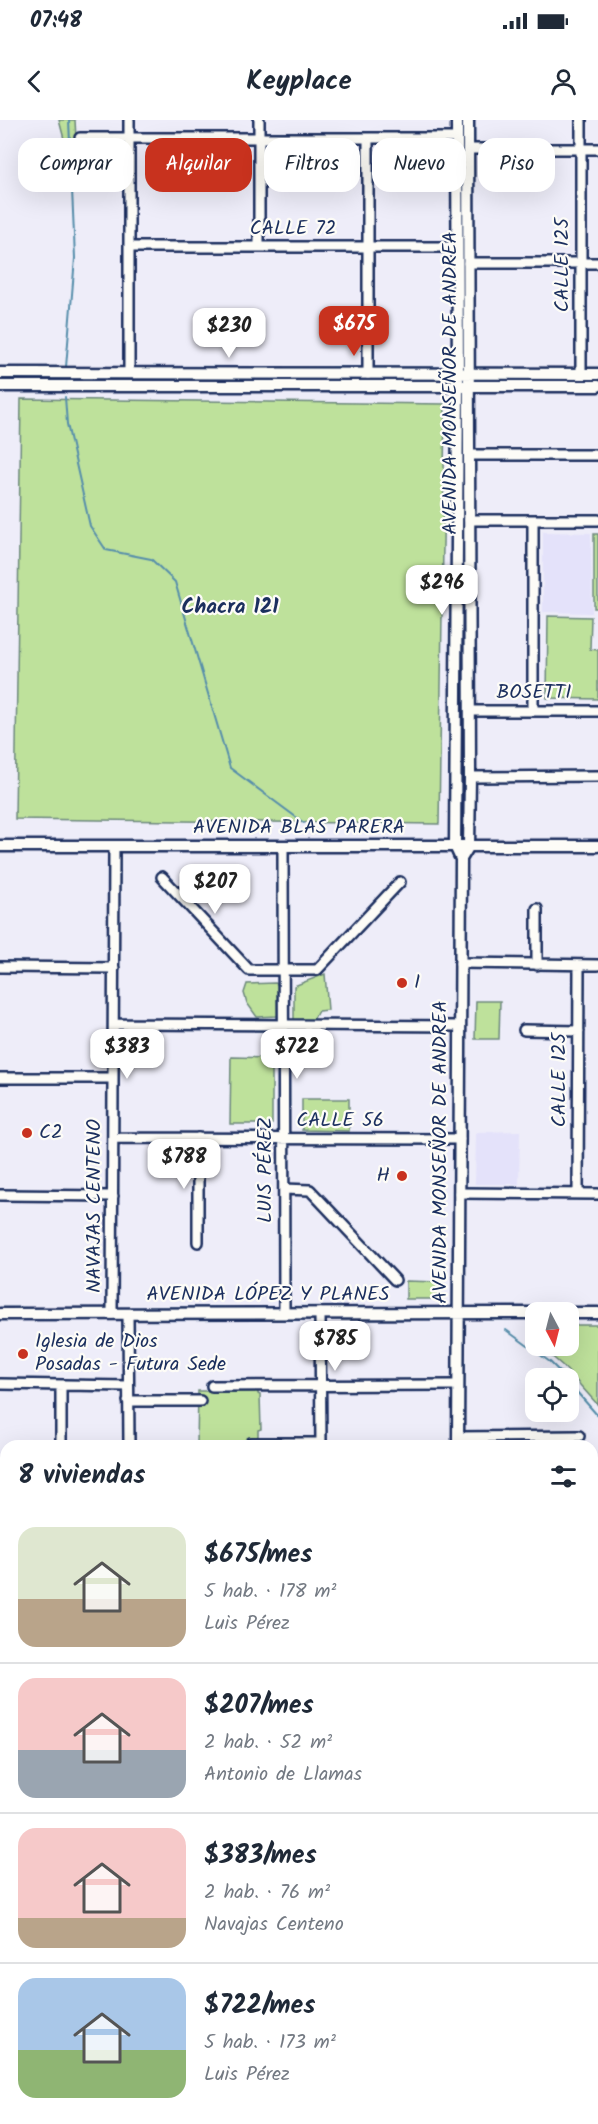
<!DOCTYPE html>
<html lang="es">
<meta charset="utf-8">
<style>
:root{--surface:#fff;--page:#f6f6f7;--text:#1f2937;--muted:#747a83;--line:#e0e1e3;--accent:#c8321e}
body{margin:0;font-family:Kalam,sans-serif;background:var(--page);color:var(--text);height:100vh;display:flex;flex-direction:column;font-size:22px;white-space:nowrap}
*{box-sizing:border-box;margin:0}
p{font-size:20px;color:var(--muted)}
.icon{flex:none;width:33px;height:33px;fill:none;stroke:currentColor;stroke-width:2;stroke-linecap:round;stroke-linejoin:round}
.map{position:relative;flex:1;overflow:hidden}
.drawer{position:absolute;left:0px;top:1320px;width:598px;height:684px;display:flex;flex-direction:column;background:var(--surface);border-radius:18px 18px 0 0;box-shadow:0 6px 24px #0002}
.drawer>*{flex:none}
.banner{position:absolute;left:18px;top:18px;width:562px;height:54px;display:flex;gap:12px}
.needle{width:39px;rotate:173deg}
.tools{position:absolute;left:525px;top:1182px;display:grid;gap:12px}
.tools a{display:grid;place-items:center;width:54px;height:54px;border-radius:12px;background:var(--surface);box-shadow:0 6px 24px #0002;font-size:30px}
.price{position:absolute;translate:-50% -51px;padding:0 14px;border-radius:12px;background:#fff;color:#222;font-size:20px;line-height:39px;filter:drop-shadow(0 2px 3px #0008)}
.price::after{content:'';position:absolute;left:50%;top:36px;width:18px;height:14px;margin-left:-9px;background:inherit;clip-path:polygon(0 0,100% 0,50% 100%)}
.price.active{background:var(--accent);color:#fff}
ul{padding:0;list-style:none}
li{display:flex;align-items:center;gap:18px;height:150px;padding:0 18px}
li+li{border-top:2px solid var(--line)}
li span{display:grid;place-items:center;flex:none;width:168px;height:120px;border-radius:18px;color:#555}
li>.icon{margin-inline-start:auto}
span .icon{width:72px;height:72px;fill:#fffc;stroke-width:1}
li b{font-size:26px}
h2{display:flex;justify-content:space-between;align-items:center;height:72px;padding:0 18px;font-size:26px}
.chip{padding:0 21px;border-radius:18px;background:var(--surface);box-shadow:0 6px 24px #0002;font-size:21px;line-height:54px}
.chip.active{background:var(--accent);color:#fff}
.status{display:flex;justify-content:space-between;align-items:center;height:42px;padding:0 30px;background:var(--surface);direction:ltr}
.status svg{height:16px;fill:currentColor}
header{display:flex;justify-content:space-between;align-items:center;height:78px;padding:0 18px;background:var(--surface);font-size:27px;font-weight:600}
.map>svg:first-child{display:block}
.built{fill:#e4e2fa}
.green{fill:#bee19b;stroke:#6c887c;stroke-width:1.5}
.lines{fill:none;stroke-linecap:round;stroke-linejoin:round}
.stream{stroke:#578eab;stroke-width:2}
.minor-casing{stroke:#1b2f5e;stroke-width:14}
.major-casing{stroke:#1b2f5e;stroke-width:15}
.minor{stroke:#fdfcf7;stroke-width:9}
.major{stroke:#fdfcf7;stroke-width:10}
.poi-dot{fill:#c8321e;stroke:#fdfcf7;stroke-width:2}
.labels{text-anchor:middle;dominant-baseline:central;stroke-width:4.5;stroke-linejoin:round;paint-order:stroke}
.street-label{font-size:20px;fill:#1b2f5e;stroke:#fdfcf7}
.poi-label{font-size:20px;fill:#1b2f5e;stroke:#fdfcf7;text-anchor:start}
.neighbourhood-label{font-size:21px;font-weight:bold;fill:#1b2f5e;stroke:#fdfcf7}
</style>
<div class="status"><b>07:48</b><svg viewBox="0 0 49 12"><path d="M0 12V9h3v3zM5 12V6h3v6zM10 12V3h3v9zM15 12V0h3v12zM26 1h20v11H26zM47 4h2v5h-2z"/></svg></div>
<header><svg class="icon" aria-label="back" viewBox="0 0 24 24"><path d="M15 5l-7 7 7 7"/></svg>Keyplace<svg class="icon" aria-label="person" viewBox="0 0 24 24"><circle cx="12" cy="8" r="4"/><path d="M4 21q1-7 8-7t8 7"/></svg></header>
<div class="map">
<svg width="598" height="2004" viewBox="0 0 598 2004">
<rect width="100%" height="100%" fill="#eeedf9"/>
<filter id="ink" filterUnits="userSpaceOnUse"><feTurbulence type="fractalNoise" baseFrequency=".0167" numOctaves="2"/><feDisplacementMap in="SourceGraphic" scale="12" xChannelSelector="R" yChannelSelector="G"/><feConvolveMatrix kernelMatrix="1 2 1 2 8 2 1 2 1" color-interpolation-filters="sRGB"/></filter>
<g filter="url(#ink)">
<path class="built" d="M 543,412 L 591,413 L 592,493 L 543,492 Z
M 520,1011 L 519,1064 L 475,1064 L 476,1012 Z"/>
<path class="green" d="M 59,0 L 75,0 L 76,19 L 64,19 Z
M 0,257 L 440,257 L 440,262 L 0,262 Z
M 21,279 L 445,284 L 439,704 L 15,699 Z
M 460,288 L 464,288 L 464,710 L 460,710 Z
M 594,414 L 598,414 L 598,488 L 594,488 Z
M 548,496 L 591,497 L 590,529 L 598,530 L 598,579 L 547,578 Z
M 325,854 L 328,890 L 318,891 L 313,900 L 294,900 L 294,866 Z
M 275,863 L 279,865 L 281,893 L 277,896 L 257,897 L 247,883 L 244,873 L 247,864 Z
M 476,881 L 500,881 L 499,919 L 475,919 Z
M 231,937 L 272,938 L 272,1004 L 230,1004 Z
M 302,979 L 349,979 L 349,1011 L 302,1010 Z
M 406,1161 L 438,1162 L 438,1179 L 406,1179 Z
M 569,1205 L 598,1205 L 598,1285 L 563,1246 L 540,1226 L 568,1226 Z
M 198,1271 L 258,1271 L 258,1274 L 260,1275 L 261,1309 L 258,1310 L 258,1326 L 197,1326 Z
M 4,1888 L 6,1888 L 6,1998 L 224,1998 L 224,2004 L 4,2004 Z"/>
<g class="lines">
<path class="stream" d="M 66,247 L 75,138 L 69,0
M 65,277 L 67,304 L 90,406 L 106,430 L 151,439 L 175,462 L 230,648 L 304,703
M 506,1210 L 550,1242 L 566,1258
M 568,1262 L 598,1296"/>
<g class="minor-casing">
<path id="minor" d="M 259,0 L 259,127
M 80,18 L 457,18
M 368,18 L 368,196
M 468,29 L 598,29
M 129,127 L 457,127
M 468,143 L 598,143
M 368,220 L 368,254
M 129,253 L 129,0
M 581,254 L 581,0
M 469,335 L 598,335
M 469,400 L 598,400
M 533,400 L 533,591
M 470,591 L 598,591
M 470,657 L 598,656
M 283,726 L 284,1193
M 162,757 L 249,850 L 317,850 L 400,762
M 460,843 L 598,845
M 537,845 L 537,789
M 0,847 L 114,848
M 114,904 L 460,906
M 524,910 L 579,911
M 0,958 L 113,958
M 113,1018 L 460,1019
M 284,1069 L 310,1070 L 395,1160
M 459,1073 L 598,1074
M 578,1074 L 579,845
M 0,1075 L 113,1076
M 198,1122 L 198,1018
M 320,1193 L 321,1326
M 112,1194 L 114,726
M 128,1194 L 129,1326
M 0,1264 L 128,1266
M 61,1265 L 61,1326
M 212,1266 L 458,1265
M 128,1281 L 200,1281
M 458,1317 L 579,1316
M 251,1323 L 321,1323
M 0,1393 L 6,1393
M 592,1431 L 598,1431
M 0,1527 L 6,1527
M 592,1748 L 598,1748
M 0,1795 L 6,1795
M 592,1822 L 598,1822
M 592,1892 L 598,1892
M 592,1971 L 598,1971
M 232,1998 L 232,2004
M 321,1998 L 321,2004"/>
</g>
<g class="major-casing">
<path id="major" d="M 457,0 L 458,266 L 455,726 L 461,739 L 458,1326
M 0,253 L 598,254
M 0,266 L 598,266
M 0,726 L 598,726
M 461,739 L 469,726 L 470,657 L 468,0
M 568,1193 L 598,1193
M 0,1194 L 536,1193
M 0,1657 L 6,1657
M 592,1657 L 598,1658
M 459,2004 L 459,1998"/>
</g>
<use href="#minor" class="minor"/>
<use href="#major" class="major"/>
</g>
</g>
<g class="poi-dot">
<circle cx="402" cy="863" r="6"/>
<circle cx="27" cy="1013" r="6"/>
<circle cx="402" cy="1056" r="6"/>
<circle cx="23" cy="1234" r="6"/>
</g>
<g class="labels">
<g class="street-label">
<text x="293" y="109">CALLE 72</text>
<text transform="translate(563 145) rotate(-90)">CALLE 125</text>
<text transform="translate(451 263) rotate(-90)">AVENIDA MONSEÑOR DE ANDREA</text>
<text x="534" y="573">BOSETTI</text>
<text x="299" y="708">AVENIDA BLAS PARERA</text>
<text transform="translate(560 960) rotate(-90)">CALLE 125</text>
<text x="340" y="1001">CALLE 56</text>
<text transform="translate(441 1032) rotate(-90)">AVENIDA MONSEÑOR DE ANDREA</text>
<text transform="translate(266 1050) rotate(-90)">LUIS PÉREZ</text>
<text transform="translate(95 1086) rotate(-90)">NAVAJAS CENTENO</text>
<text x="268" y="1175">AVENIDA LÓPEZ Y PLANES</text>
</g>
<g class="poi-label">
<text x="414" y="863">I</text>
<text x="39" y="1013">C2</text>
<text x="390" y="1056" text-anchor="end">H</text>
<text x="35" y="1222">Iglesia de Dios<tspan x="35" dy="23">Posadas - Futura Sede</tspan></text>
</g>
<g class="neighbourhood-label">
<text x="230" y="487">Chacra 121</text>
</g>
</g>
</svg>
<div class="tools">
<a><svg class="needle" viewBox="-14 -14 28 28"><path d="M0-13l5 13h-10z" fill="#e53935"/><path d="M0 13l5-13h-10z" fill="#747a83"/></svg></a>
<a><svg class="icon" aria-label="locate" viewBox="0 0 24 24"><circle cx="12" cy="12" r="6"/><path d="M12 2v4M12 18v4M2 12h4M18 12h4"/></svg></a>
</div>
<b class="price active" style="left:354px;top:237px">$675</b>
<b class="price" style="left:229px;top:239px">$230</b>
<b class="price" style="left:442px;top:496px">$296</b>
<b class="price" style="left:215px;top:795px">$207</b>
<b class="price" style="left:127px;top:960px">$383</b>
<b class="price" style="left:297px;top:960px">$722</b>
<b class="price" style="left:184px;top:1070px">$788</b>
<b class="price" style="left:335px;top:1252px">$785</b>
<div class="banner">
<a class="chip">Comprar</a>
<a class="chip active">Alquilar</a>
<a class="chip">Filtros</a>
<a class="chip">Nuevo</a>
<a class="chip">Piso</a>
</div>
<section class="drawer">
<h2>8 viviendas<svg class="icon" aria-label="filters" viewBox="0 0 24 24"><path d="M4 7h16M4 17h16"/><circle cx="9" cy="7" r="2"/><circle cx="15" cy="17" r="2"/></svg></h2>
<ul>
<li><span style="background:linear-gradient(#dfe7d0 60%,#b9a48a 0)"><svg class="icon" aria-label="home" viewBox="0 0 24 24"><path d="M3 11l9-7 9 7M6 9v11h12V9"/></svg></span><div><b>$675/mes</b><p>5 hab. · 178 m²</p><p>Luis Pérez</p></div></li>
<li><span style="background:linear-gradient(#f6c9c9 60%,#9aa5b1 0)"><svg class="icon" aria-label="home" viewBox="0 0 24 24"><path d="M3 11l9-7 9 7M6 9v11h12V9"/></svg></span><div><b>$207/mes</b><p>2 hab. · 52 m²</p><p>Antonio de Llamas</p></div></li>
<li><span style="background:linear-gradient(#f6c9c9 75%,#b9a48a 0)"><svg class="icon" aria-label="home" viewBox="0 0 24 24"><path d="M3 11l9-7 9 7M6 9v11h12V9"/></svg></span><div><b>$383/mes</b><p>2 hab. · 76 m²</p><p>Navajas Centeno</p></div></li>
<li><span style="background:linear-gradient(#a9c7e8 60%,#8fb573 0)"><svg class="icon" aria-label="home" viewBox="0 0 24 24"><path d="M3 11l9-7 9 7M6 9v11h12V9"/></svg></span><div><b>$722/mes</b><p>5 hab. · 173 m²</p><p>Luis Pérez</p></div></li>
</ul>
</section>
</div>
